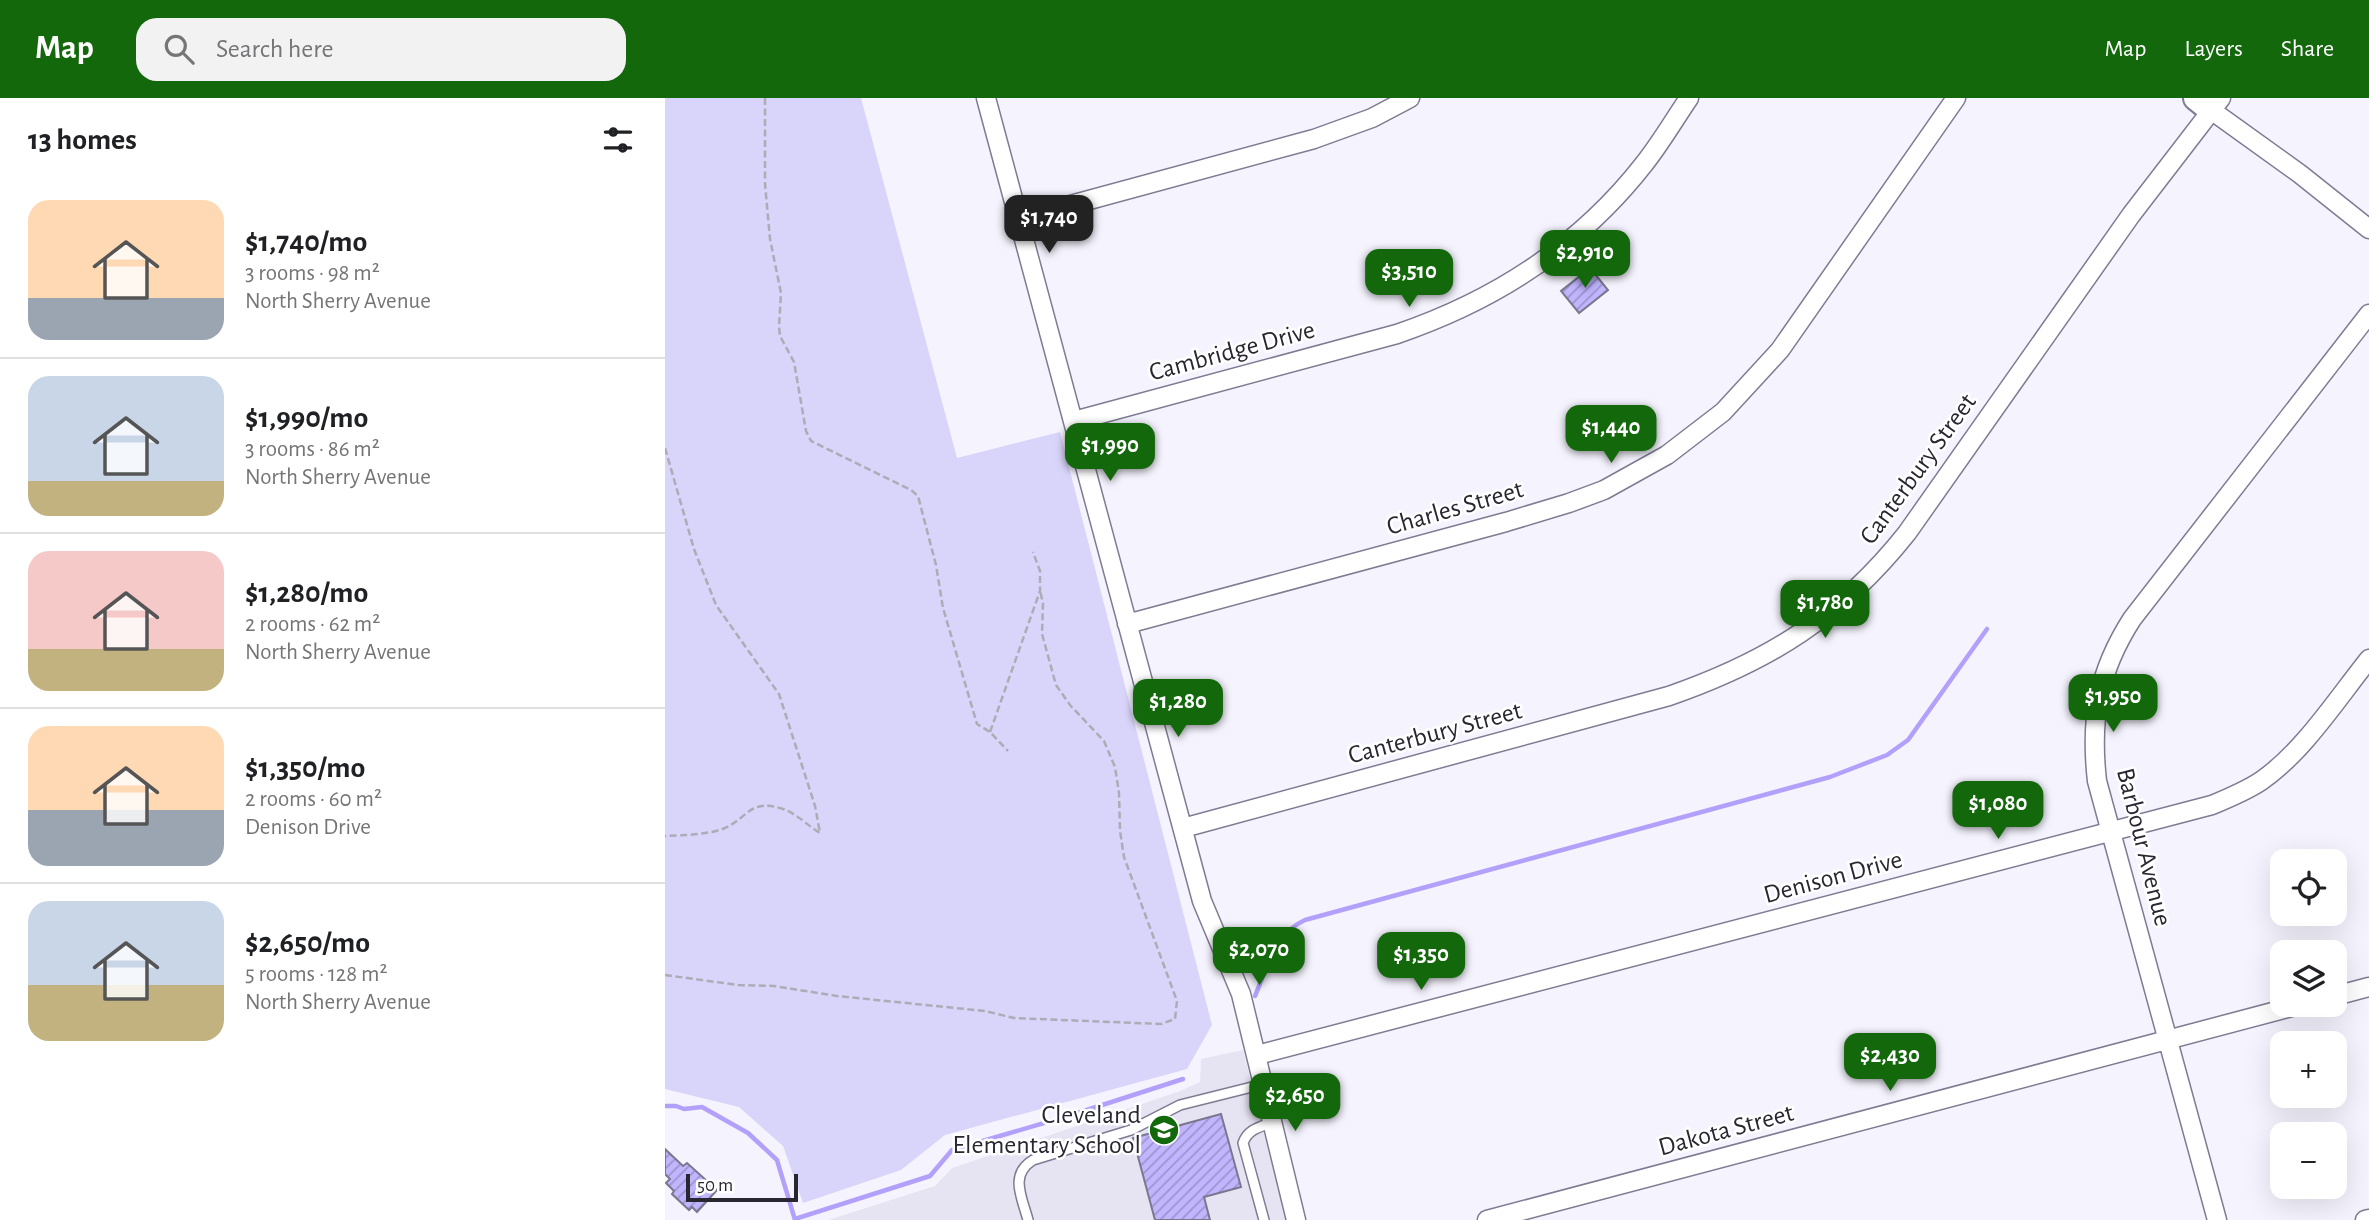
<!DOCTYPE html>
<meta charset="utf-8">
<style>
:root{--surface:#fff;--page:#f2f2f2;--text:#202124;--muted:#757577;--line:#e0e0e0;--accent:#14680c}
body{margin:0;font-family:"Alegreya Sans",sans-serif;background:var(--page);color:var(--text);height:100vh;display:flex;flex-direction:column;font-size:26px;white-space:nowrap}
*{box-sizing:border-box;margin:0}
p{font-size:23px;color:var(--muted)}
.icon{flex:none;width:38px;height:38px;fill:none;stroke:currentColor;stroke-width:2;stroke-linecap:round;stroke-linejoin:round}
.map{position:relative;flex:1;overflow:hidden}
.panel{display:flex;flex-direction:column;background:var(--surface);width:665px}
.panel>*{flex:none}
.controls{position:absolute;left:1605px;top:751px;display:grid;gap:14px}
.controls a{display:grid;place-items:center;width:77px;height:77px;border-radius:14px;background:var(--surface);box-shadow:0 7px 28px #0002;font-size:35px}
.scale{position:absolute;left:21px;bottom:18px;width:112px;box-sizing:border-box;padding-left:7px;border:4px solid #282630;border-top:0;font-size:19px;line-height:24px;white-space:nowrap;color:#282630;-webkit-text-stroke:5px #fff;paint-order:stroke}
.price{position:absolute;translate:-50% -60px;padding:0 16px;border-radius:14px;background:var(--accent);color:#fff;font-size:23px;line-height:46px;filter:drop-shadow(0 2px 4px #0008)}
.price::after{content:'';position:absolute;left:50%;top:42px;width:21px;height:16px;margin-left:-10px;background:inherit;clip-path:polygon(0 0,100% 0,50% 100%)}
.price.current{background:#222;color:#fff}
ul{padding:0;list-style:none}
li{display:flex;align-items:center;gap:21px;height:175px;padding:0 28px}
li+li{border-top:2px solid var(--line)}
li span{display:grid;place-items:center;flex:none;width:196px;height:140px;border-radius:21px;color:#555}
li>.icon{margin-inline-start:auto}
span .icon{width:84px;height:84px;fill:#fffc;stroke-width:1}
li b{font-size:30px}
h2{display:flex;justify-content:space-between;align-items:center;height:84px;padding:0 28px;font-size:30px}
header{display:flex;align-items:center;gap:42px;box-sizing:border-box;height:98px;padding:0 35px;background:var(--accent);color:#fff}
header strong{font-size:33px}
nav{display:flex;gap:38px;margin-inline-start:auto;font-size:24px}
.search{width:490px;height:63px;background:var(--page);display:flex;align-items:center;gap:18px;box-sizing:border-box;padding:0 24px;border-radius:21px;color:var(--muted);font-size:26px}
main{display:flex;flex:1;min-height:0}
.map>svg:first-child{display:block}
.built{fill:#e6e4f2}
.grass{fill:#d9d4fa}
.lines{fill:none;stroke-linecap:round;stroke-linejoin:round}
.stream{stroke:#b2a0fb;stroke-width:4.5}
.building{fill:url(#building-hatch);stroke:#7a778e;stroke-width:2}
.lane-casing{stroke:#7e7b92;stroke-width:12}
.street-casing{stroke:#7e7b92;stroke-width:21}
.secondary-casing{stroke:#7e7b92;stroke-width:28}
.path{stroke:#adacb6;stroke-width:2.5;stroke-dasharray:7 3.5;stroke-linecap:butt}
.lane{stroke:#fff;stroke-width:9}
.street{stroke:#fff;stroke-width:18}
.secondary{stroke:#fff;stroke-width:24}
.labels{text-anchor:middle;dominant-baseline:central;stroke-width:5;stroke-linejoin:round;paint-order:stroke}
.street-label{font-size:26px;fill:#282630;stroke:#fff}
.poi-label{font-size:26px;fill:#282630;stroke:#fff;text-anchor:end}
</style>
<header>
<strong>Map</strong>
<div class="search"><svg class="icon" aria-label="search" viewBox="0 0 24 24"><circle cx="10" cy="10" r="6"/><path d="M15 15l6 6"/></svg>Search here</div>
<nav><a>Map</a><a>Layers</a><a>Share</a></nav>
</header>
<main>
<section class="panel">
<h2>13 homes<svg class="icon" aria-label="filters" viewBox="0 0 24 24"><path d="M4 7h16M4 17h16"/><circle cx="9" cy="7" r="2"/><circle cx="15" cy="17" r="2"/></svg></h2>
<ul>
<li><span style="background:linear-gradient(#ffd9b3 70%,#9aa5b1 0)"><svg class="icon" aria-label="home" viewBox="0 0 24 24"><path d="M3 11l9-7 9 7M6 9v11h12V9"/></svg></span><div><b>$1,740/mo</b><p>3 rooms · 98 m²</p><p>North Sherry Avenue</p></div></li>
<li><span style="background:linear-gradient(#c9d6e8 75%,#c2b280 0)"><svg class="icon" aria-label="home" viewBox="0 0 24 24"><path d="M3 11l9-7 9 7M6 9v11h12V9"/></svg></span><div><b>$1,990/mo</b><p>3 rooms · 86 m²</p><p>North Sherry Avenue</p></div></li>
<li><span style="background:linear-gradient(#f6c9c9 70%,#c2b280 0)"><svg class="icon" aria-label="home" viewBox="0 0 24 24"><path d="M3 11l9-7 9 7M6 9v11h12V9"/></svg></span><div><b>$1,280/mo</b><p>2 rooms · 62 m²</p><p>North Sherry Avenue</p></div></li>
<li><span style="background:linear-gradient(#ffd9b3 60%,#9aa5b1 0)"><svg class="icon" aria-label="home" viewBox="0 0 24 24"><path d="M3 11l9-7 9 7M6 9v11h12V9"/></svg></span><div><b>$1,350/mo</b><p>2 rooms · 60 m²</p><p>Denison Drive</p></div></li>
<li><span style="background:linear-gradient(#c9d6e8 60%,#c2b280 0)"><svg class="icon" aria-label="home" viewBox="0 0 24 24"><path d="M3 11l9-7 9 7M6 9v11h12V9"/></svg></span><div><b>$2,650/mo</b><p>5 rooms · 128 m²</p><p>North Sherry Avenue</p></div></li>
</ul>
</section>
<div class="map">
<svg width="1704" height="1122" viewBox="0 0 1704 1122">
<defs>
<pattern id="building-hatch" width="6" height="6" patternUnits="userSpaceOnUse" patternTransform="scale(1.75)"><rect width="6" height="6" fill="#c1b5fe"/><path d="M-1 1l2-2M0 6l6-6M5 7l2-2" fill="none" stroke="#9d93ce"/></pattern>
</defs>
<rect width="100%" height="100%" fill="#f5f4fe"/>
<path class="built" d="M 578,952 L 621,1122 L 163,1122 L 270,1088 L 287,1070 L 515,993 L 535,984 L 536,961 Z"/>
<path class="grass" d="M 0,0 L 196,0 L 292,360 L 395,334 L 547,927 L 522,971 L 280,1037 L 236,1072 L 138,1105 L 118,1048 L 74,1009 L 0,991 Z"/>
<g class="lines">
<path class="stream" d="M 590,898 C 602,870 610,835 640,822 L 1165,679 L 1222,657 L 1243,642 L 1322,531
M 0,1008 L 11,1008 L 19,1011 L 37,1009 L 83,1035 L 112,1062 L 130,1122
M 130,1121 L 265,1078 L 287,1052 L 403,1018 L 518,981"/>
</g>
<path class="building" d="M 925,170 L 943,192 L 914,215 L 896,193 Z
M 556,1016 L 576,1089 L 539,1099 L 545,1122 L 490,1122 L 468,1040 Z
M 0,1051 L 18,1068 L 22,1065 L 52,1092 L 32,1114 L 27,1109 L 24,1112 L 7,1096 L 9,1093 L 1,1085 L 5,1081 L 0,1076 Z"/>
<g class="lines">
<g class="lane-casing">
<path id="lane" d="M 363,1122 C 357,1099 344,1077 368,1062 L 466,1032 L 515,1007 L 599,986
M 599,1122 L 578,1045 C 583,1031 595,1029 608,1024"/>
</g>
<g class="street-casing">
<path id="street" d="M 321,0 L 537,803 L 576,896 L 631,1122
M 1546,12 L 1635,76 L 1704,131
M 354,121 L 649,41 L 707,20 L 745,0
M 409,323 L 732,236 C 829,203 915,148 979,66 C 995,46 1009,22 1024,0
M 462,526 L 841,424 L 904,405 L 939,392 L 1002,357 L 1058,314 L 1115,252 L 1291,0
M 518,730 L 1004,598 C 1105,563 1176,518 1242,435 L 1466,117 L 1556,0
M 1670,898 L 1704,889
M 592,957 L 1547,707 C 1564,700 1581,693 1596,683 C 1638,654 1672,601 1704,561
M 822,1122 L 1638,906
M 1552,1122 L 1432,683 C 1425,621 1433,574 1467,521 L 1704,216
M 1700,1122 L 1704,1121"/>
</g>
<g class="secondary-casing">
<path id="secondary" d="M 1531,0 L 1546,12"/>
</g>
<path class="path" d="M 100,0 L 100,86 L 105,141 L 116,195 L 114,228 L 115,238 L 129,264 L 141,333 L 146,343 L 246,392 L 253,398 L 271,467 L 278,510 L 312,626 L 325,634 L 343,653
M 0,350 L 29,451 L 51,507 L 114,596 L 150,708 L 155,735 C 142,727 132,716 118,711 C 85,700 84,719 60,730 C 43,737 18,737 0,738
M 325,634 L 375,493 L 375,473 L 368,454
M 0,877 L 73,887 L 109,888 L 172,898 L 320,913 L 349,920 L 496,926 L 510,921 L 512,903 L 459,759 L 455,733 L 454,695 L 450,669 L 439,643 L 405,607 L 391,587 L 377,536 L 378,505 L 375,493"/>
<use href="#lane" class="lane"/>
<use href="#street" class="street"/>
<use href="#secondary" class="secondary"/>
</g>
<defs>
<g id="school-disc" transform="scale(1.575)"><circle r="9.5" fill="#14680c" stroke="#fff"/><path d="M0-5L7-2L0 1L-7-2ZM-4 1L0 2.5L4 1V4Q0 6-4 4Z" fill="#fff"/></g>
</defs>
<g fill-rule="evenodd">
<use href="#school-disc" x="499" y="1032"/>
</g>
<g class="labels">
<g class="street-label">
<text transform="translate(567 253) rotate(-15)">Cambridge Drive</text>
<text transform="translate(1253 371) rotate(-54)">Canterbury Street</text>
<text transform="translate(790 410) rotate(-16)">Charles Street</text>
<text transform="translate(770 635) rotate(-15)">Canterbury Street</text>
<text transform="translate(1479 749) rotate(76)">Barbour Avenue</text>
<text transform="translate(1168 779) rotate(-15)">Denison Drive</text>
<text transform="translate(1061 1032) rotate(-15)">Dakota Street</text>
</g>
<g class="poi-label">
<text x="476" y="1017">Cleveland<tspan x="476" dy="30">Elementary School</tspan></text>
</g>
</g>
</svg>
<div class="controls">
<a><svg class="icon" aria-label="locate" viewBox="0 0 24 24"><circle cx="12" cy="12" r="6"/><path d="M12 2v4M12 18v4M2 12h4M18 12h4"/></svg></a>
<a><svg class="icon" aria-label="layers" viewBox="0 0 24 24"><path d="M12 4l9 5-9 5-9-5zM3 14l9 5 9-5"/></svg></a>
<a>+</a>
<a>−</a>
</div>
<div class="scale">50 m</div>
<b class="price current" style="left:384px;top:157px">$1,740</b>
<b class="price" style="left:920px;top:192px">$2,910</b>
<b class="price" style="left:744px;top:211px">$3,510</b>
<b class="price" style="left:946px;top:367px">$1,440</b>
<b class="price" style="left:445px;top:385px">$1,990</b>
<b class="price" style="left:1160px;top:542px">$1,780</b>
<b class="price" style="left:1448px;top:636px">$1,950</b>
<b class="price" style="left:513px;top:641px">$1,280</b>
<b class="price" style="left:1333px;top:743px">$1,080</b>
<b class="price" style="left:594px;top:889px">$2,070</b>
<b class="price" style="left:756px;top:894px">$1,350</b>
<b class="price" style="left:1225px;top:995px">$2,430</b>
<b class="price" style="left:630px;top:1035px">$2,650</b>
</div>
</main>
